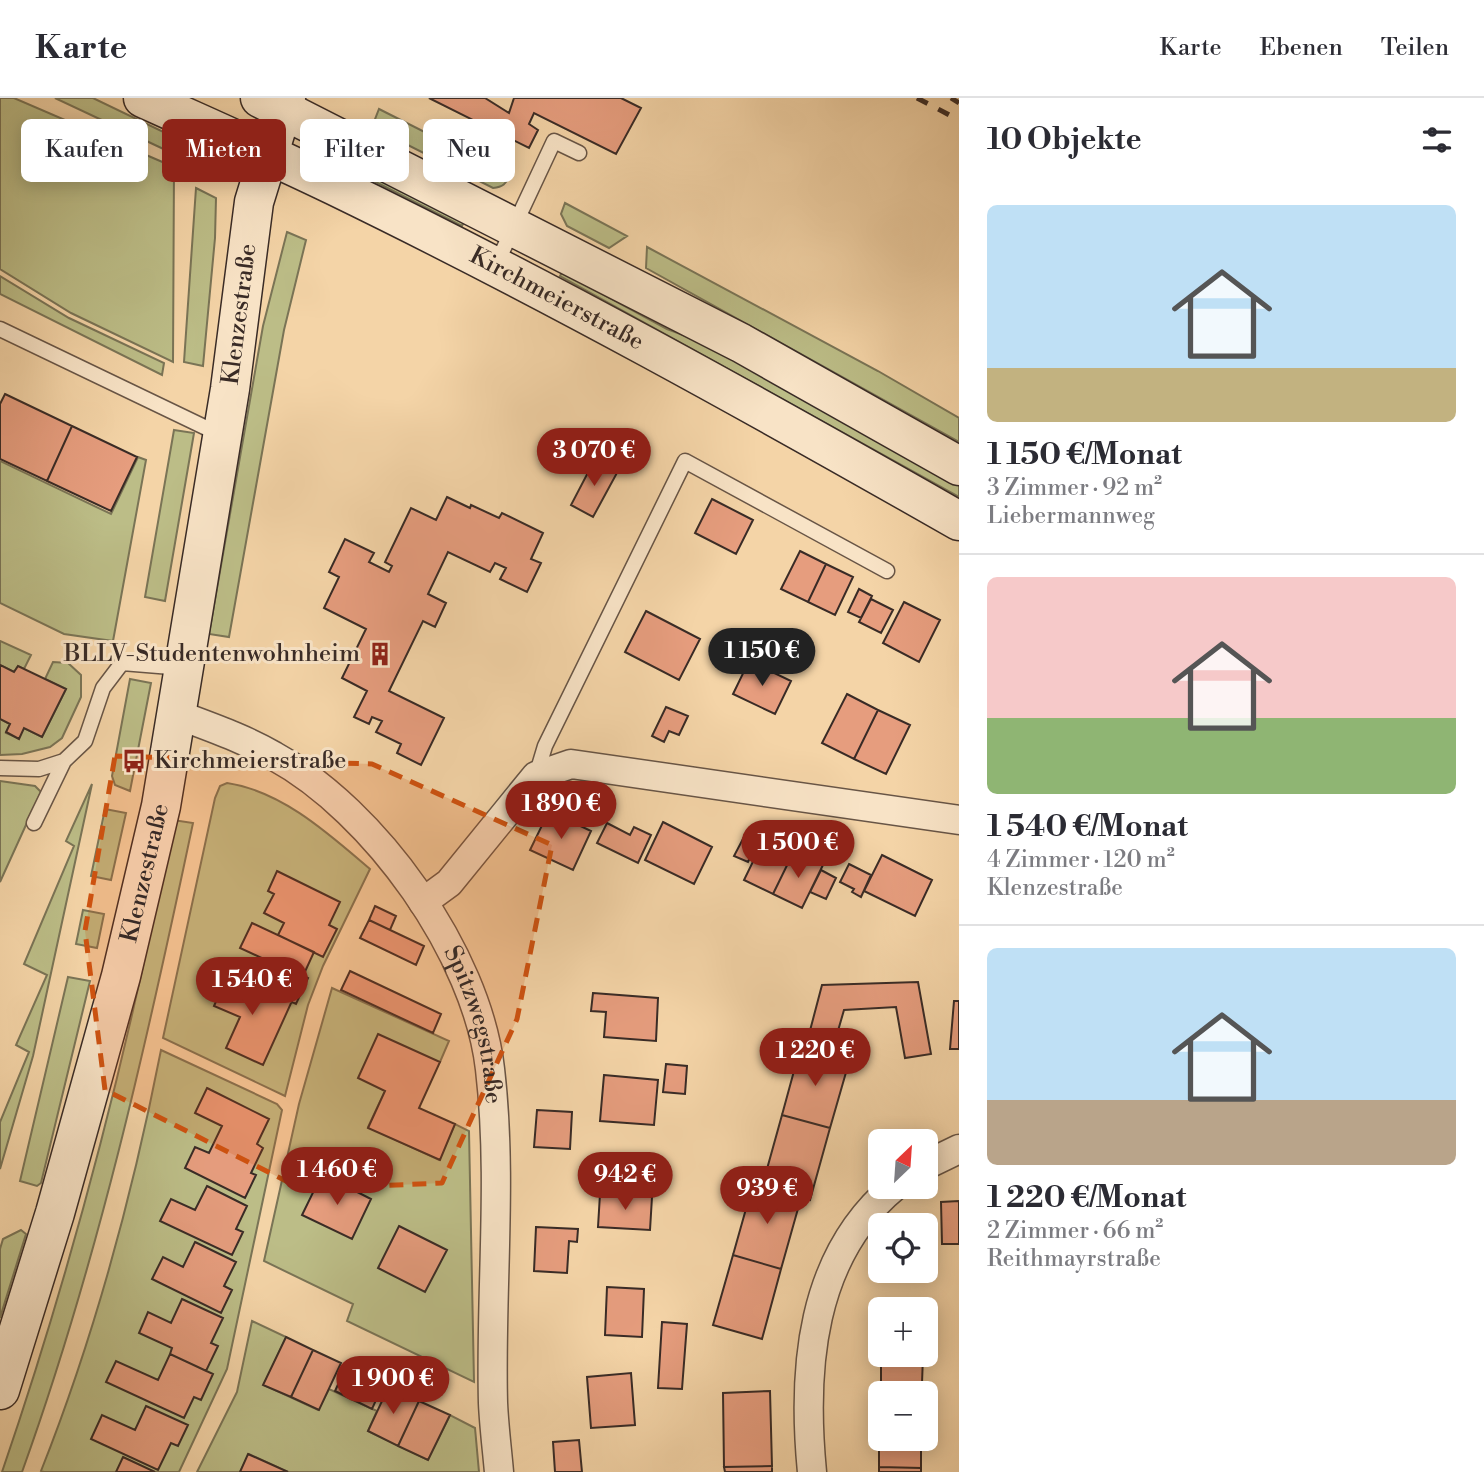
<!DOCTYPE html>
<html lang="de">
<meta charset="utf-8">
<style>
:root{--surface:#fff;--page:#f2f2f3;--text:#2b2b33;--muted:#7c7c81;--line:#e1e1e2;--accent:#8f2418}
body{margin:0;font-family:"Libre Bodoni",serif;background:var(--page);color:var(--text);height:100vh;display:flex;flex-direction:column;font-size:26px;white-space:nowrap}
*{box-sizing:border-box;margin:0}
p{font-size:23px;color:var(--muted)}
.icon{flex:none;width:38px;height:38px;fill:none;stroke:currentColor;stroke-width:2;stroke-linecap:round;stroke-linejoin:round}
.map{position:relative;flex:1;overflow:hidden}
.drawer{display:flex;flex-direction:column;background:var(--surface);width:525px}
.drawer>*{flex:none}
.banner{position:absolute;left:21px;top:21px;width:665px;height:63px;display:flex;gap:14px}
.needle{width:46px;rotate:25deg}
.buttons{position:absolute;left:868px;top:1031px;display:grid;gap:14px}
.buttons a{display:grid;place-items:center;width:70px;height:70px;border-radius:10px;background:var(--surface);box-shadow:0 4px 18px #0003;font-size:35px}
.price{position:absolute;translate:-50% -60px;padding:0 16px;border-radius:24px;background:var(--accent);color:#fff;font-size:23px;line-height:46px;filter:drop-shadow(0 2px 4px #0008)}
.price::after{content:'';position:absolute;left:50%;top:42px;width:21px;height:16px;margin-left:-10px;background:inherit;clip-path:polygon(0 0,100% 0,50% 100%)}
.price.active{background:#222;color:#fff}
ul{padding:0;list-style:none}
li{display:grid;align-content:center;gap:14px;height:371px;padding:0 28px}
li+li{border-top:2px solid var(--line)}
li span{display:grid;place-items:center;height:217px;border-radius:10px;color:#555}
li>.icon{margin-inline-start:auto}
span .icon{width:126px;height:126px;fill:#fffc;stroke-width:1}
li b{font-size:30px}
h2{display:flex;justify-content:space-between;align-items:center;height:84px;padding:0 28px;font-size:30px}
.tag{padding:0 24px;border-radius:10px;background:var(--surface);box-shadow:0 4px 18px #0003;font-size:24px;line-height:63px}
.tag.active{background:var(--accent);color:#fff}
header{display:flex;align-items:center;gap:42px;box-sizing:border-box;height:98px;padding:0 35px;background:var(--surface);border-bottom:2px solid var(--line)}
header strong{font-size:33px}
nav{display:flex;gap:38px;margin-inline-start:auto;font-size:24px}
main{display:flex;flex:1;min-height:0}
.map>svg:first-child{display:block}
.green{fill:#bcbd87;stroke:#7a7456;stroke-width:2}
.building{fill:#e69d7e;stroke:#392b26;stroke-width:2}
.lines{fill:none;stroke-linecap:round;stroke-linejoin:round}
.lane-casing{stroke:#685546;stroke-width:17}
.street-casing{stroke:#685546;stroke-width:31}
.secondary-casing{stroke:#392b26;stroke-width:41}
.lane{stroke:#f8e3c6;stroke-width:14}
.street{stroke:#f8e3c6;stroke-width:28}
.secondary{stroke:#f8e3c6;stroke-width:38}
.rail{stroke:#392b26;stroke-width:5;stroke-dasharray:12 12;stroke-linecap:butt}
.marked{fill:#ce5210;fill-opacity:0.2;stroke:#ce5210;stroke-width:5;stroke-dasharray:14 9;stroke-linejoin:round}
.labels{text-anchor:middle;dominant-baseline:central;stroke-width:6;stroke-linejoin:round;paint-order:stroke}
.street-label{font-size:24px;fill:#392b26;stroke:#f8e3c6}
.poi-label{font-size:24px;fill:#392b26;stroke:#f8e3c6;text-anchor:end}
</style>
<header>
<strong>Karte</strong>
<nav><a>Karte</a><a>Ebenen</a><a>Teilen</a></nav>
</header>
<main>
<div class="map">
<svg width="959" height="1374" viewBox="0 0 959 1374">
<rect width="100%" height="100%" fill="#f4d4a7"/>
<filter id="stains"><feTurbulence type="fractalNoise" baseFrequency=".00286" numOctaves="4"/><feColorMatrix values="0 0 0 0 .2 0 0 0 0 .09 0 0 0 0 .02 0 0 0 .5 -.17"/></filter>
<radialGradient id="worn" r=".72"><stop offset=".6" stop-color="#630" stop-opacity="0"/><stop offset="1" stop-color="#630" stop-opacity=".3"/></radialGradient>
<path class="green" d="M 0,0 L 14,0 L 174,69 L 173,264 L 71,215 L 0,171 Z
M 55,0 L 93,0 L 176,40 L 172,55 Z
M 379,11 L 510,77 C 506,86 503,89 493,90 L 372,29 Z
M 354,68 L 464,124 L 462,128 L 352,72 Z
M 196,90 L 216,100 L 215,140 L 203,268 L 184,264 Z
M 565,105 L 627,138 L 609,150 L 567,128 L 561,116 Z
M 287,134 L 306,142 L 284,232 L 229,539 L 209,536 L 263,228 Z
M 647,149 L 878,273 L 959,320 L 959,344 L 646,170 Z
M 562,174 L 667,231 L 740,258 L 959,381 L 959,399 L 560,178 Z
M 0,178 L 69,220 L 164,265 L 162,277 L 0,196 Z
M 174,332 L 194,335 L 165,503 L 145,499 Z
M 138,359 L 146,362 L 113,543 L 64,536 L 0,505 L 0,363 L 111,416 Z
M 0,543 L 31,557 L 24,571 L 18,568 L 14,574 L 0,567 Z
M 53,564 L 68,565 L 81,577 L 81,599 L 62,640 L 50,649 L 22,656 L 0,657 L 0,621 L 10,626 L 6,635 L 18,640 L 24,630 L 42,639 L 66,591 L 45,581 Z
M 130,581 L 151,585 L 130,693 L 115,687 L 112,678 Z
M 0,683 L 35,688 L 41,694 L 0,784 Z
M 227,685 C 282,693 329,736 370,771 L 323,868 L 308,907 L 285,998 L 163,940 L 215,700 L 220,688 Z
M 92,686 L 33,958 L 0,1071 L 0,1024 L 29,954 L 16,947 L 47,877 L 24,866 L 74,748 L 66,743 Z
M 105,711 L 126,715 L 111,782 L 91,778 Z
M 173,722 L 193,725 C 147,944 98,1163 22,1374 L 2,1374 C 75,1161 131,942 173,722 Z
M 83,812 L 104,816 L 97,850 L 76,846 Z
M 68,879 L 90,883 L 41,1085 L 37,1088 L 20,1083 Z
M 332,890 L 449,943 L 440,964 L 385,993 L 368,1029 L 439,1062 L 455,1026 L 469,1033 L 474,1284 L 347,1223 L 353,1206 L 264,1163 L 299,1006 Z
M 161,952 L 277,1006 L 282,1012 L 227,1271 L 179,1374 L 44,1374 L 41,1373 C 95,1237 133,1095 161,952 Z
M 21,1132 L 26,1136 L 0,1220 L 0,1151 L 3,1141 Z
M 252,1223 L 286,1239 L 264,1287 L 318,1312 L 329,1291 L 377,1313 L 368,1333 L 428,1362 L 450,1317 L 475,1330 L 479,1374 L 288,1374 L 249,1356 L 240,1374 L 197,1374 L 237,1294 Z"/>
<path class="building" d="M 429,0 L 485,0 L 509,15 L 514,0 L 621,0 L 641,10 L 616,56 L 534,15 L 529,26 L 538,32 L 529,50 Z
M 5,296 L 72,328 L 47,383 L 0,361 L 0,306 Z
M 72,328 L 137,359 L 111,413 L 47,383 Z
M 595,361 L 618,373 L 593,419 L 571,407 Z
M 447,399 L 470,410 L 471,407 L 499,420 L 502,415 L 543,435 L 531,461 L 541,465 L 527,494 L 500,481 L 506,470 L 495,465 L 490,474 L 448,454 L 428,496 L 446,505 L 435,529 L 423,523 L 389,593 L 444,620 L 421,667 L 397,655 L 401,646 L 376,634 L 382,623 L 372,619 L 369,626 L 354,619 L 367,593 L 342,580 L 366,531 L 324,510 L 339,479 L 329,474 L 345,441 L 374,455 L 369,464 L 389,474 L 392,468 L 385,464 L 411,410 L 436,422 Z
M 712,401 L 753,422 L 736,456 L 695,435 Z
M 800,453 L 826,466 L 808,504 L 781,491 Z
M 826,466 L 853,479 L 835,517 L 808,504 Z
M 859,491 L 872,498 L 861,520 L 848,514 Z
M 871,501 L 893,512 L 881,535 L 859,524 Z
M 904,504 L 940,522 L 919,564 L 883,545 Z
M 646,513 L 700,541 L 679,582 L 625,554 Z
M 749,563 L 791,583 L 775,616 L 733,596 Z
M 0,567 L 14,574 L 18,568 L 66,591 L 42,639 L 24,630 L 19,641 L 6,634 L 10,626 L 0,621 Z
M 847,596 L 878,612 L 854,661 L 822,645 Z
M 666,609 L 688,618 L 679,637 L 669,633 L 664,644 L 652,638 Z
M 878,612 L 910,627 L 886,676 L 854,661 Z
M 549,713 L 591,733 L 573,772 L 530,752 Z
M 663,724 L 712,749 L 694,786 L 645,762 Z
M 607,725 L 630,737 L 634,729 L 651,737 L 638,765 L 597,745 Z
M 745,737 L 758,743 L 748,764 L 734,758 Z
M 765,739 L 794,753 L 773,796 L 744,782 Z
M 794,753 L 823,767 L 802,810 L 773,796 Z
M 882,757 L 932,782 L 915,818 L 864,793 Z
M 849,766 L 871,777 L 861,799 L 852,794 L 854,791 L 840,784 Z
M 821,772 L 836,780 L 826,801 L 810,794 Z
M 277,773 L 340,804 L 329,827 L 337,831 L 323,859 L 278,837 L 284,825 L 264,815 L 274,796 L 268,793 Z
M 375,808 L 396,818 L 390,832 L 369,822 Z
M 369,822 L 424,848 L 416,867 L 360,840 Z
M 252,825 L 314,854 L 303,878 L 308,880 L 296,906 L 254,886 L 266,862 L 240,850 Z
M 350,873 L 441,916 L 433,935 L 341,892 Z
M 229,874 L 292,903 L 263,967 L 226,950 L 240,919 L 214,908 Z
M 918,884 L 931,956 L 905,960 L 896,909 L 844,912 L 833,950 L 807,944 L 822,887 Z
M 593,895 L 658,900 L 656,943 L 604,939 L 606,914 L 591,913 Z
M 954,903 L 959,903 L 959,951 L 950,951 Z
M 378,936 L 440,964 L 419,1010 L 455,1026 L 440,1062 L 368,1030 L 385,993 L 358,980 Z
M 800,951 L 849,964 L 830,1030 L 782,1017 Z
M 666,966 L 687,968 L 685,996 L 663,994 Z
M 604,977 L 658,982 L 654,1027 L 600,1023 Z
M 207,990 L 269,1021 L 257,1046 L 263,1050 L 251,1075 L 256,1077 L 245,1100 L 185,1070 L 195,1049 L 209,1055 L 222,1028 L 195,1015 Z
M 537,1012 L 572,1014 L 570,1051 L 534,1049 Z
M 782,1017 L 830,1030 L 810,1102 L 762,1089 Z
M 602,1064 L 654,1067 L 652,1099 L 600,1096 Z
M 322,1076 L 371,1101 L 352,1141 L 302,1117 Z
M 753,1086 L 801,1100 L 781,1171 L 733,1157 Z
M 207,1088 L 247,1108 L 236,1131 L 243,1134 L 232,1157 L 160,1123 L 171,1101 L 195,1112 Z
M 600,1096 L 652,1099 L 650,1132 L 598,1129 Z
M 959,1103 L 959,1146 L 942,1146 L 941,1104 Z
M 399,1128 L 447,1152 L 425,1194 L 378,1170 Z
M 536,1129 L 578,1131 L 577,1144 L 569,1143 L 567,1175 L 534,1173 Z
M 195,1144 L 236,1164 L 224,1188 L 232,1192 L 221,1215 L 152,1181 L 163,1159 L 183,1169 Z
M 733,1157 L 781,1171 L 762,1241 L 713,1227 Z
M 607,1189 L 644,1191 L 642,1239 L 605,1237 Z
M 182,1201 L 223,1220 L 211,1245 L 218,1248 L 206,1273 L 170,1256 L 172,1250 L 139,1235 L 148,1214 L 171,1225 Z
M 662,1224 L 687,1226 L 682,1291 L 658,1290 Z
M 286,1239 L 313,1252 L 291,1299 L 263,1287 Z
M 313,1252 L 341,1265 L 319,1312 L 291,1299 Z
M 170,1256 L 213,1276 L 201,1302 L 194,1299 L 184,1320 L 106,1284 L 116,1263 L 158,1282 Z
M 881,1257 L 923,1258 L 922,1285 L 881,1285 Z
M 346,1269 L 382,1289 L 372,1311 L 335,1293 Z
M 631,1275 L 635,1327 L 591,1330 L 587,1279 Z
M 881,1285 L 922,1285 L 922,1295 L 880,1295 Z
M 389,1288 L 419,1303 L 398,1348 L 368,1333 Z
M 770,1293 L 772,1368 L 724,1369 L 723,1295 Z
M 419,1303 L 450,1317 L 428,1362 L 398,1348 Z
M 146,1308 L 188,1327 L 178,1348 L 171,1345 L 158,1372 L 91,1341 L 102,1317 L 135,1332 Z
M 879,1340 L 921,1342 L 921,1370 L 879,1369 Z
M 579,1342 L 582,1374 L 555,1374 L 553,1344 Z
M 248,1356 L 288,1374 L 240,1374 Z
M 123,1359 L 155,1374 L 116,1374 Z
M 772,1368 L 772,1374 L 725,1374 L 724,1369 Z
M 879,1369 L 921,1370 L 921,1374 L 879,1374 Z"/>
<g class="lines">
<g class="lane-casing">
<path id="lane" d="M 496,167 L 554,43 L 579,55
M 0,231 L 221,337
M 0,670 L 39,671 L 64,663 L 85,643 L 103,590 L 122,565 L 183,570
M 536,678 L 545,648 L 685,363 L 887,473
M 34,725 L 64,663"/>
</g>
<g class="street-casing">
<g id="street">
<path id="s1" d="M 176,616 C 210,629 243,640 274,658 C 375,713 477,856 490,971 C 503,1082 490,1194 493,1305 C 494,1328 497,1351 499,1374"/>
<path d="M 423,804 L 449,785 L 536,678 L 571,666 L 959,722"/>
<path d="M 926,1067 L 959,1051"/>
<path d="M 812,1374 C 802,1272 810,1158 895,1088"/>
</g>
</g>
<g class="secondary-casing">
<g id="secondary">
<path id="s2" d="M 143,0 C 207,29 271,57 335,88 C 547,191 754,306 959,423"/>
<path d="M 260,0 L 741,245 L 959,368"/>
<path id="s3" d="M 0,1292 L 55,1115 L 121,878 L 161,708 L 230,291 L 254,104 L 286,0"/>
</g>
</g>
<use href="#lane" class="lane"/>
<use href="#street" class="street"/>
<use href="#secondary" class="secondary"/>
<path class="rail" d="M 917,0 L 959,22
M 951,0 L 959,5"/>
</g>
<path class="marked" d="M 115,658 L 372,666 L 552,747 L 517,921 L 442,1085 L 302,1091 L 105,992 L 85,833 Z"/>
<defs>
<g id="building-bare" transform="scale(1.89)"><path d="M-4-6H4V6H1V3H-1V6H-4ZM-2.5-4.3h1.7v1.8h-1.7ZM.8-4.3h1.7v1.8H.8ZM-2.5-1h1.7V.8h-1.7ZM.8-1h1.7V.8H.8Z" fill="#8f2418" stroke="#f8e3c6" stroke-width="2.5" paint-order="stroke"/></g>
<g id="bus-bare" transform="scale(1.89)"><path d="M-5-6H5V4H4V6H2V4H-2V6H-4V4H-5ZM-3.5-4V0h7V-4ZM-3.5 1.2v1.5H-2V1.2ZM2 1.2v1.5H3.5V1.2Z" fill="#8f2418" stroke="#f8e3c6" stroke-width="2.5" paint-order="stroke"/></g>
</defs>
<g fill-rule="evenodd">
<use href="#building-bare" x="380" y="556"/>
<use href="#bus-bare" x="134" y="663"/>
</g>
<g class="labels">
<g class="street-label">
<text stroke="none"><textPath href="#s2" startOffset="460">Kirchmeierstraße</textPath></text>
<text stroke="none"><textPath href="#s3" startOffset="1104">Klenzestraße</textPath></text>
<text stroke="none"><textPath href="#s3" startOffset="537">Klenzestraße</textPath></text>
<text stroke="none"><textPath href="#s1" startOffset="452">Spitzwegstraße</textPath></text>
</g>
<g class="poi-label">
<text x="360" y="556">BLLV-Studentenwohnheim</text>
<text x="154" y="663" text-anchor="start">Kirchmeierstraße</text>
</g>
</g>
<rect width="100%" height="100%" filter="url(#stains)"/>
<rect width="100%" height="100%" fill="url(#worn)"/>
</svg>
<div class="buttons">
<a><svg class="needle" viewBox="-14 -14 28 28"><path d="M0-13l5 13h-10z" fill="#e53935"/><path d="M0 13l5-13h-10z" fill="#7c7c81"/></svg></a>
<a><svg class="icon" aria-label="locate" viewBox="0 0 24 24"><circle cx="12" cy="12" r="6"/><path d="M12 2v4M12 18v4M2 12h4M18 12h4"/></svg></a>
<a>+</a>
<a>−</a>
</div>
<b class="price" style="left:594px;top:390px">3 070 €</b>
<b class="price active" style="left:762px;top:590px">1 150 €</b>
<b class="price" style="left:561px;top:743px">1 890 €</b>
<b class="price" style="left:798px;top:782px">1 500 €</b>
<b class="price" style="left:252px;top:919px">1 540 €</b>
<b class="price" style="left:815px;top:990px">1 220 €</b>
<b class="price" style="left:337px;top:1109px">1 460 €</b>
<b class="price" style="left:625px;top:1114px">942 €</b>
<b class="price" style="left:767px;top:1128px">939 €</b>
<b class="price" style="left:393px;top:1318px">1 900 €</b>
<div class="banner">
<a class="tag">Kaufen</a>
<a class="tag active">Mieten</a>
<a class="tag">Filter</a>
<a class="tag">Neu</a>
</div>
</div>
<section class="drawer">
<h2>10 Objekte<svg class="icon" aria-label="filters" viewBox="0 0 24 24"><path d="M4 7h16M4 17h16"/><circle cx="9" cy="7" r="2"/><circle cx="15" cy="17" r="2"/></svg></h2>
<ul>
<li><span style="background:linear-gradient(#bfe0f5 75%,#c2b280 0)"><svg class="icon" aria-label="home" viewBox="0 0 24 24"><path d="M3 11l9-7 9 7M6 9v11h12V9"/></svg></span><div><b>1 150 €/Monat</b><p>3 Zimmer · 92 m²</p><p>Liebermannweg</p></div></li>
<li><span style="background:linear-gradient(#f6c9c9 65%,#8fb573 0)"><svg class="icon" aria-label="home" viewBox="0 0 24 24"><path d="M3 11l9-7 9 7M6 9v11h12V9"/></svg></span><div><b>1 540 €/Monat</b><p>4 Zimmer · 120 m²</p><p>Klenzestraße</p></div></li>
<li><span style="background:linear-gradient(#bfe0f5 70%,#b9a48a 0)"><svg class="icon" aria-label="home" viewBox="0 0 24 24"><path d="M3 11l9-7 9 7M6 9v11h12V9"/></svg></span><div><b>1 220 €/Monat</b><p>2 Zimmer · 66 m²</p><p>Reithmayrstraße</p></div></li>
</ul>
</section>
</main>
